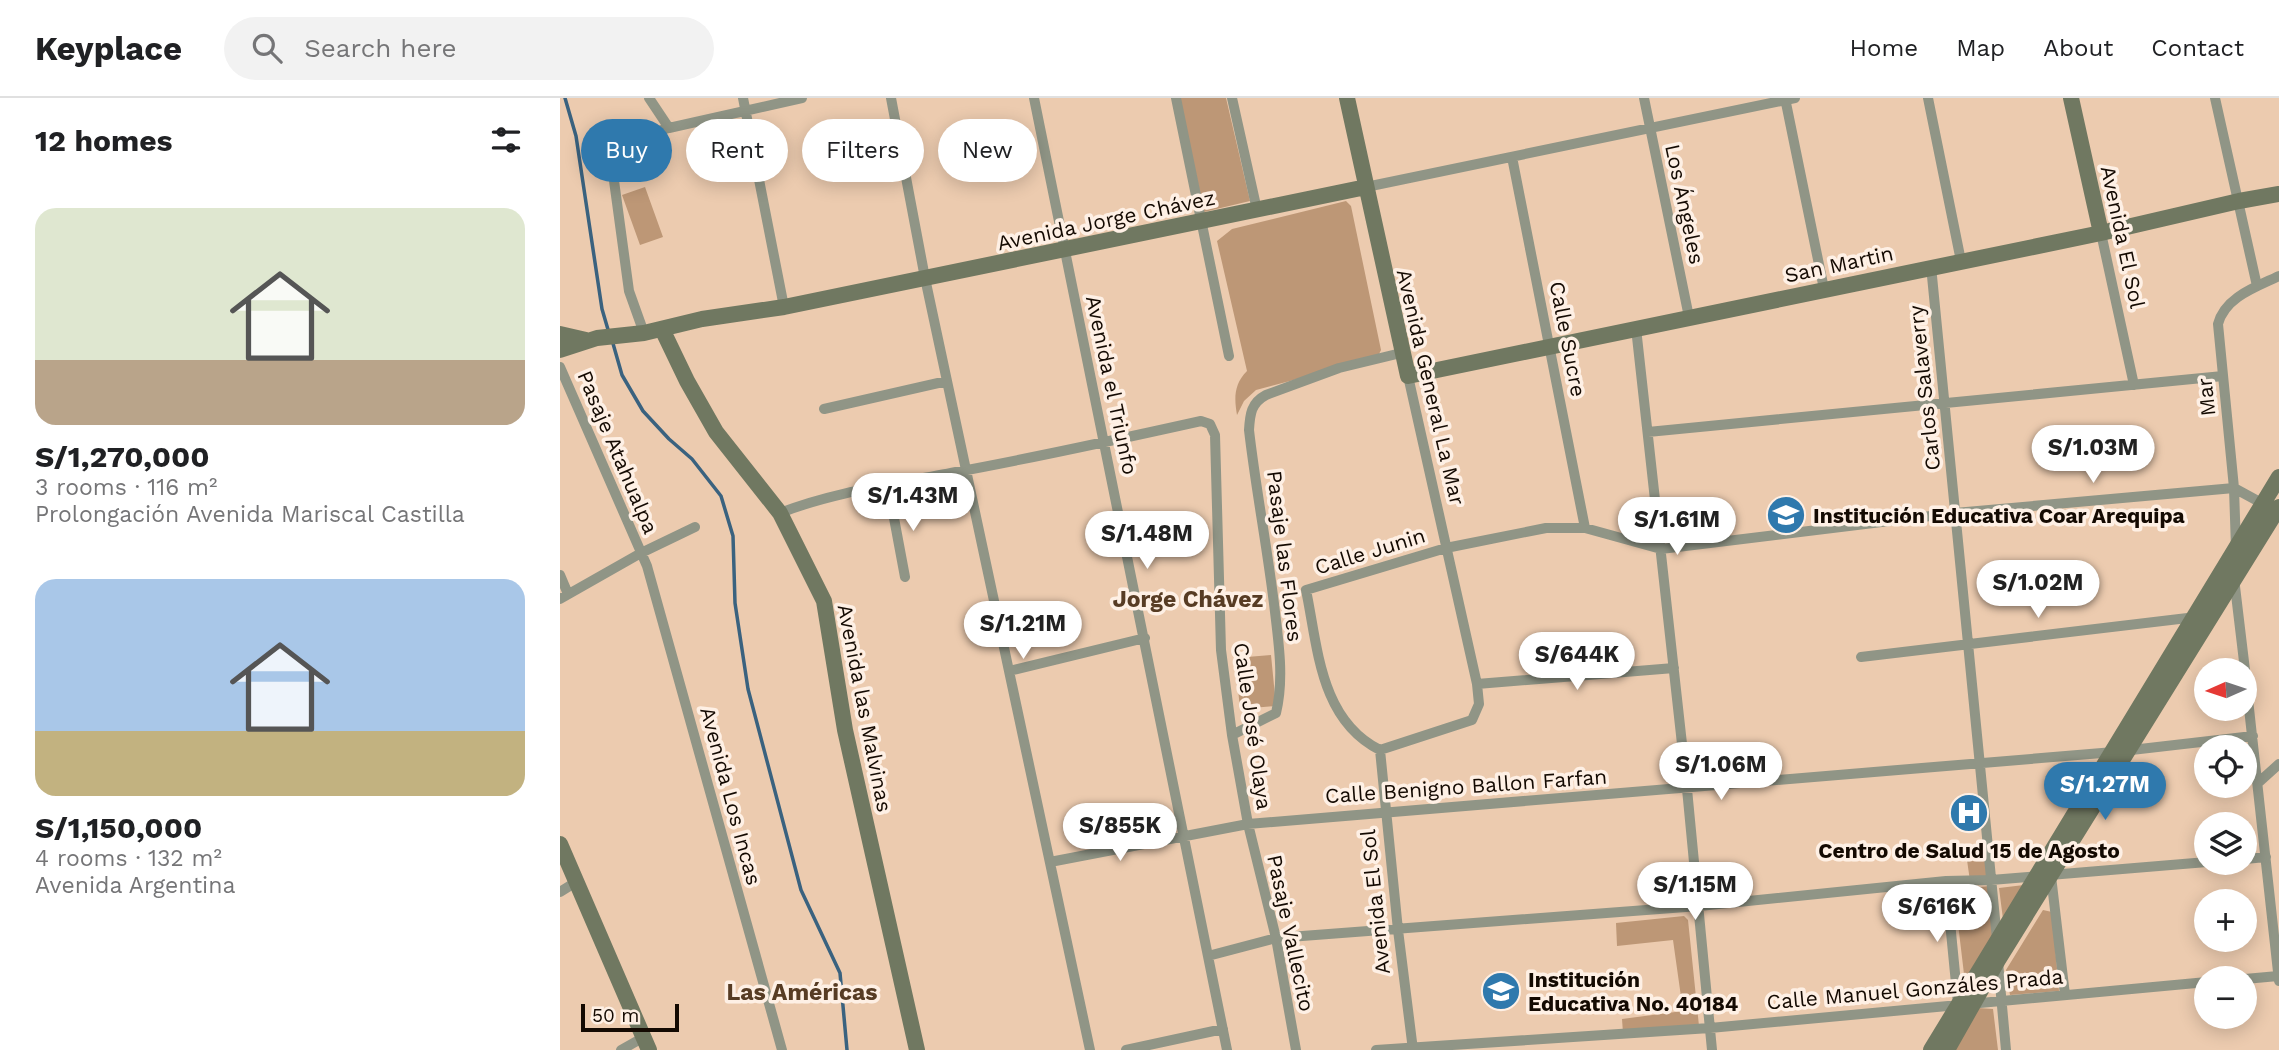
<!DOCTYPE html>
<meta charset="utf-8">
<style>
:root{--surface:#fff;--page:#f2f2f2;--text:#202124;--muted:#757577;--line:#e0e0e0;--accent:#2f79ad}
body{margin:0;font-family:"Work Sans",sans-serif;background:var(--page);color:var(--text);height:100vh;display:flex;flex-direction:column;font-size:26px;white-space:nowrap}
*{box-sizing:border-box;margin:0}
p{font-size:23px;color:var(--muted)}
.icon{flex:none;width:38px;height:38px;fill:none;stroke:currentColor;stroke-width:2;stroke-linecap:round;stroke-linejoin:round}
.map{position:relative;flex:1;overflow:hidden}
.sheet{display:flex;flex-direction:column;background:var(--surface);width:560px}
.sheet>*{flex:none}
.banner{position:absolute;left:21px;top:21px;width:665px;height:63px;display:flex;gap:14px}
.needle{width:46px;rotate:267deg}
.tools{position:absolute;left:1634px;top:560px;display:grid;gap:14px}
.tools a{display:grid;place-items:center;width:63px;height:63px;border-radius:50%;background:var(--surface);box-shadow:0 4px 18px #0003;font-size:35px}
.scale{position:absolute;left:21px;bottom:18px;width:98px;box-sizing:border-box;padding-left:7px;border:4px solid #140a02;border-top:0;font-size:19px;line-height:24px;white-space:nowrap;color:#140a02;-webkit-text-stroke:5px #fef0e5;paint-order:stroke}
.price{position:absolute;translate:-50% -60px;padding:0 16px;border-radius:24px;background:#fff;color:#222;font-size:23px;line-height:46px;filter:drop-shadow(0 2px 4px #0008)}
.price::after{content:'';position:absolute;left:50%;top:42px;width:21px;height:16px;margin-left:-10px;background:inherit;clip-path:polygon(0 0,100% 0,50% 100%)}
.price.active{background:var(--accent);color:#fff}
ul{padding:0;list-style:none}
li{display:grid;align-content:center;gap:14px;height:371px;padding:0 35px}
li span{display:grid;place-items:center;height:217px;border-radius:21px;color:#555}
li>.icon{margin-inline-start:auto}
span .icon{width:126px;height:126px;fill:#fffc;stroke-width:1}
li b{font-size:30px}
h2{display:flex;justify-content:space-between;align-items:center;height:84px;padding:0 35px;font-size:30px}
.tag{padding:0 24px;border-radius:32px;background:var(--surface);box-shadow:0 4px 18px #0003;font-size:24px;line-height:63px}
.tag.active{background:var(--accent);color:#fff}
header{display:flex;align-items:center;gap:42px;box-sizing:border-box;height:98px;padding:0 35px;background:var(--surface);border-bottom:2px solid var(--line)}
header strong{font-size:33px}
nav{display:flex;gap:38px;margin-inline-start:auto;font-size:24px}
.search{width:490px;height:63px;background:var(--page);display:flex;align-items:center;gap:18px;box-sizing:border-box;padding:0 24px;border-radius:38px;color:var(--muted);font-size:26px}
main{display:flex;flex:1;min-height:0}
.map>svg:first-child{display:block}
.green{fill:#bd9776}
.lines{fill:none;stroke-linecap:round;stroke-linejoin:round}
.stream{stroke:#3a627f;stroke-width:3.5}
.street{stroke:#909586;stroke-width:10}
.secondary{stroke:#707861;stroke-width:16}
.labels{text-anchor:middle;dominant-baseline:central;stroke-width:7;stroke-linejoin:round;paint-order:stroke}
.street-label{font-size:21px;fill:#140a02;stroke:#fef0e5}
.poi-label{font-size:21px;font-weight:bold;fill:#140a02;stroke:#fef0e5;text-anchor:start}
.neighbourhood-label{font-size:23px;font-weight:bold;fill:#573c24;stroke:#fef0e5}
</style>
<header>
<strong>Keyplace</strong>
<div class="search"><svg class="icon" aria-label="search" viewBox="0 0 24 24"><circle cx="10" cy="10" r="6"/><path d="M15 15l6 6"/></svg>Search here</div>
<nav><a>Home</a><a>Map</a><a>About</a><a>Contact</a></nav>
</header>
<main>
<section class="sheet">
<h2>12 homes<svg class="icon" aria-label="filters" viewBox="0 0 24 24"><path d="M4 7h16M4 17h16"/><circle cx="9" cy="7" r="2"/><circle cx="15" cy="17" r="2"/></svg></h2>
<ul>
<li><span style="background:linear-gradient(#dfe7d0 70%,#b9a48a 0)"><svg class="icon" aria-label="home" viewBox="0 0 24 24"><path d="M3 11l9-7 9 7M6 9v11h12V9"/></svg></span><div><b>S/1,270,000</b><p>3 rooms · 116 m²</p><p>Prolongación Avenida Mariscal Castilla</p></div></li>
<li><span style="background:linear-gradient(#a9c7e8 70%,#c2b280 0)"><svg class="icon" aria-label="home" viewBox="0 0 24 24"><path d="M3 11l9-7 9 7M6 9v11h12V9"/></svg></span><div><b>S/1,150,000</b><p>4 rooms · 132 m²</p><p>Avenida Argentina</p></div></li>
</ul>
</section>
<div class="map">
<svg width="1719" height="952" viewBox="0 0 1719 952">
<rect width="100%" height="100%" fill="#eccbaf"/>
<path class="green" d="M 620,0 L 666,0 L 690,103 L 644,114 Z
M 85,89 L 103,139 L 80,147 L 62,97 Z
M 786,103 L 791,108 L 821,252 L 817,260 L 696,292 L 684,303 L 677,317 C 674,300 674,286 687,273 L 657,143 L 672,131 Z
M 711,557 L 716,608 L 680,611 L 675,560 Z
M 1423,745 L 1429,779 L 1410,783 L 1406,755 Z
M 1464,787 L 1443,821 L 1439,790 Z
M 1429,788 L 1434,842 L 1410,876 L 1404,876 L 1394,792 Z
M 1483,812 L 1492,814 L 1499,893 L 1450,897 L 1446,872 Z
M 1124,818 L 1128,822 L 1139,928 L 1063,935 L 1062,921 L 1123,913 L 1113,842 L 1057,848 L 1056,825 Z
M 1418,910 L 1433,911 L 1438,952 L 1395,952 Z"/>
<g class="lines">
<path class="stream" d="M 5,0 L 16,38 L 42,211 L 49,235
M 52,242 L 62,277 L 83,313 L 109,341 L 132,361 L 161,398 L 173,438 L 175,505 L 188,591 L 241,792 L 280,875 L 287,952"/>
<path class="street" d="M 89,0 L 109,30
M 183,0 L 224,209
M 331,0 L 365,180 L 530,952
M 474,0 L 667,952
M 616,0 L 669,258
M 672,0 L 697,112
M 1084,0 L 1129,219
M 1225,0 L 1264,191
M 1368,0 L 1401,163
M 1655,0 L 1697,188
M 952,59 L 1025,430
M 806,89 L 1235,0
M 1541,135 L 1574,287
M 1371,168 L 1437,841
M 1076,230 L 1127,691 L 1152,952
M 84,235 L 69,193 L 49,46 L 109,30 L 242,0
M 0,269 L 87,468 L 222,952
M 848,278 L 917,586 L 919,606 L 912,622 L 820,652 C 760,622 758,550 746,492 L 886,450 L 986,430 L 1025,430 L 1101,451 L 1395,415 L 1674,390
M 264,311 L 387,283
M 1088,334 L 1663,278
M 328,388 L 345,479
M 1674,390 L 1707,408
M 220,415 C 276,393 337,386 396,374 C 478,359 560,341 641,323 L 650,326 L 655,337 L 661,552 L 672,637 L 688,726 L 716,840 L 736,952
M 1676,450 L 1674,390 L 1658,226 C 1665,199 1696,189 1719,178
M 0,477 L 8,496
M 1674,480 L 1685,572
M 0,501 L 81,455 L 135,429
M 1301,559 L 1636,519
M 449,573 L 585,540
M 1685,574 L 1719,883
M 917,586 L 1114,570
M 672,637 L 716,615 C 724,582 719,547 715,514 C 708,453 696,393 689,332 C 690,316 691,305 706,297 L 779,270 L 841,255
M 820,652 L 838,832 L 853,952
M 1699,684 L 1719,666
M 1685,761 L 1706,759
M 490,764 L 688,726 L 1554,654 L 1693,638
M 1491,778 L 1505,897
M 1386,783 L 1398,906
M 0,794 L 16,784
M 648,858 L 716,840 L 1139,808 L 1386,783 L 1431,782 L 1647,764
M 1438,864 L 1446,952
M 1685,881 L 1718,878
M 61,952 L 84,939
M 566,952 L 663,931
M 816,952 L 1150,930 L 1647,884"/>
<path class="secondary" d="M 787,0 L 848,278 L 1541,135 L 1679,103 L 1719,96
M 1511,0 L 1541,135
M 102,231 L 127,283 L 156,334 L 220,415 L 264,503 L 285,632 L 357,952
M 0,236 L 26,242
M 0,252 L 37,240 L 84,235 L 142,221 L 224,209 L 806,89
M 0,746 L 89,952
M 1371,952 C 1487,761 1603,570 1719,379
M 1387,952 L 1438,862 L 1719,409"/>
</g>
<defs>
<g id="school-disc" transform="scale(2.0125)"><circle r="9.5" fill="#2f79ad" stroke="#fef0e5"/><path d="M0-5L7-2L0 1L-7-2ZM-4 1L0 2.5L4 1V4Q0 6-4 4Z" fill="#fff"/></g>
<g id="hospital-disc" transform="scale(2.0125)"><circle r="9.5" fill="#2f79ad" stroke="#fef0e5"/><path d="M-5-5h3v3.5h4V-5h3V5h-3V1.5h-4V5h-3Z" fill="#fff"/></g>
</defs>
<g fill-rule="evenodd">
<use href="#school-disc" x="1226" y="417"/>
<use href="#hospital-disc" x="1409" y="715"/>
<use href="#school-disc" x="941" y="893"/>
</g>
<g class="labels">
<g class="street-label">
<text transform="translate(1125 106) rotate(78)">Los Ángeles</text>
<text transform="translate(546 122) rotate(-12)">Avenida Jorge Chávez</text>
<text transform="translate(1563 139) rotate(78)">Avenida El Sol</text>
<text transform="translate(1279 166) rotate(-12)">San Martin</text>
<text transform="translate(1008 241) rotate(79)">Calle Sucre</text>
<text transform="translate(552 287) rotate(78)">Avenida el Triunfo</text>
<text transform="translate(871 289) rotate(77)">Avenida General La Mar</text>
<text transform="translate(1364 290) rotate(-96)">Carlos Salaverry</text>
<text transform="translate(1646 299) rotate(-96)">Mar</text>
<text transform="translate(58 354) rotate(67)">Pasaje Atahualpa</text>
<text transform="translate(810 453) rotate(-17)">Calle Junin</text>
<text transform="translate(725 458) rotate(83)">Pasaje las Flores</text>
<text transform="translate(305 610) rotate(79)">Avenida las Malvinas</text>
<text transform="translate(693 628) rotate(82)">Calle José Olaya</text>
<text transform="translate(906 688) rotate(-4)">Calle Benigno Ballon Farfan</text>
<text transform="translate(171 698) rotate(75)">Avenida Los Incas</text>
<text transform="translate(815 804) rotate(-96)">Avenida El Sol</text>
<text transform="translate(731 835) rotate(78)">Pasaje Vallecito</text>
<text transform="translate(1355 891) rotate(-5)">Calle Manuel Gonzáles Prada</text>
</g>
<g class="poi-label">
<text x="1253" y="417">Institución Educativa Coar Arequipa</text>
<text x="1409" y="752" text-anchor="middle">Centro de Salud 15 de Agosto</text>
<text x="968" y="881">Institución<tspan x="968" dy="24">Educativa No. 40184</tspan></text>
</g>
<g class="neighbourhood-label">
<text x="628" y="501">Jorge Chávez</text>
<text x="242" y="894">Las Américas</text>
</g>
</g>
</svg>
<div class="tools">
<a><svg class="needle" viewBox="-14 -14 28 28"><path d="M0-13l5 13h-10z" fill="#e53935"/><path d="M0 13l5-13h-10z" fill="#757577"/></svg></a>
<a><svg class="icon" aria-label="locate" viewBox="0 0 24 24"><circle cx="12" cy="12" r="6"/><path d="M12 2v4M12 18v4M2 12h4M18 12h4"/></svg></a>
<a><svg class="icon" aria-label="layers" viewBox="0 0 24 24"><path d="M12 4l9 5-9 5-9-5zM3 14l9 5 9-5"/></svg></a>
<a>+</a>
<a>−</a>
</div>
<div class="scale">50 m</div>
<b class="price" style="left:1533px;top:387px">S/1.03M</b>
<b class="price" style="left:353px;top:435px">S/1.43M</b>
<b class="price" style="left:1117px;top:459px">S/1.61M</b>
<b class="price" style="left:587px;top:473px">S/1.48M</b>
<b class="price" style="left:1478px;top:522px">S/1.02M</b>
<b class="price" style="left:463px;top:563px">S/1.21M</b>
<b class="price" style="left:1017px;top:594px">S/644K</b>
<b class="price" style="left:1161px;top:704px">S/1.06M</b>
<b class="price active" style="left:1545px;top:724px">S/1.27M</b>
<b class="price" style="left:560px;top:765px">S/855K</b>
<b class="price" style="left:1135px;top:824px">S/1.15M</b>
<b class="price" style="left:1377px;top:846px">S/616K</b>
<div class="banner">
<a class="tag active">Buy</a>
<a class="tag">Rent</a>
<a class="tag">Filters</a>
<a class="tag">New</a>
</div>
</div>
</main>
